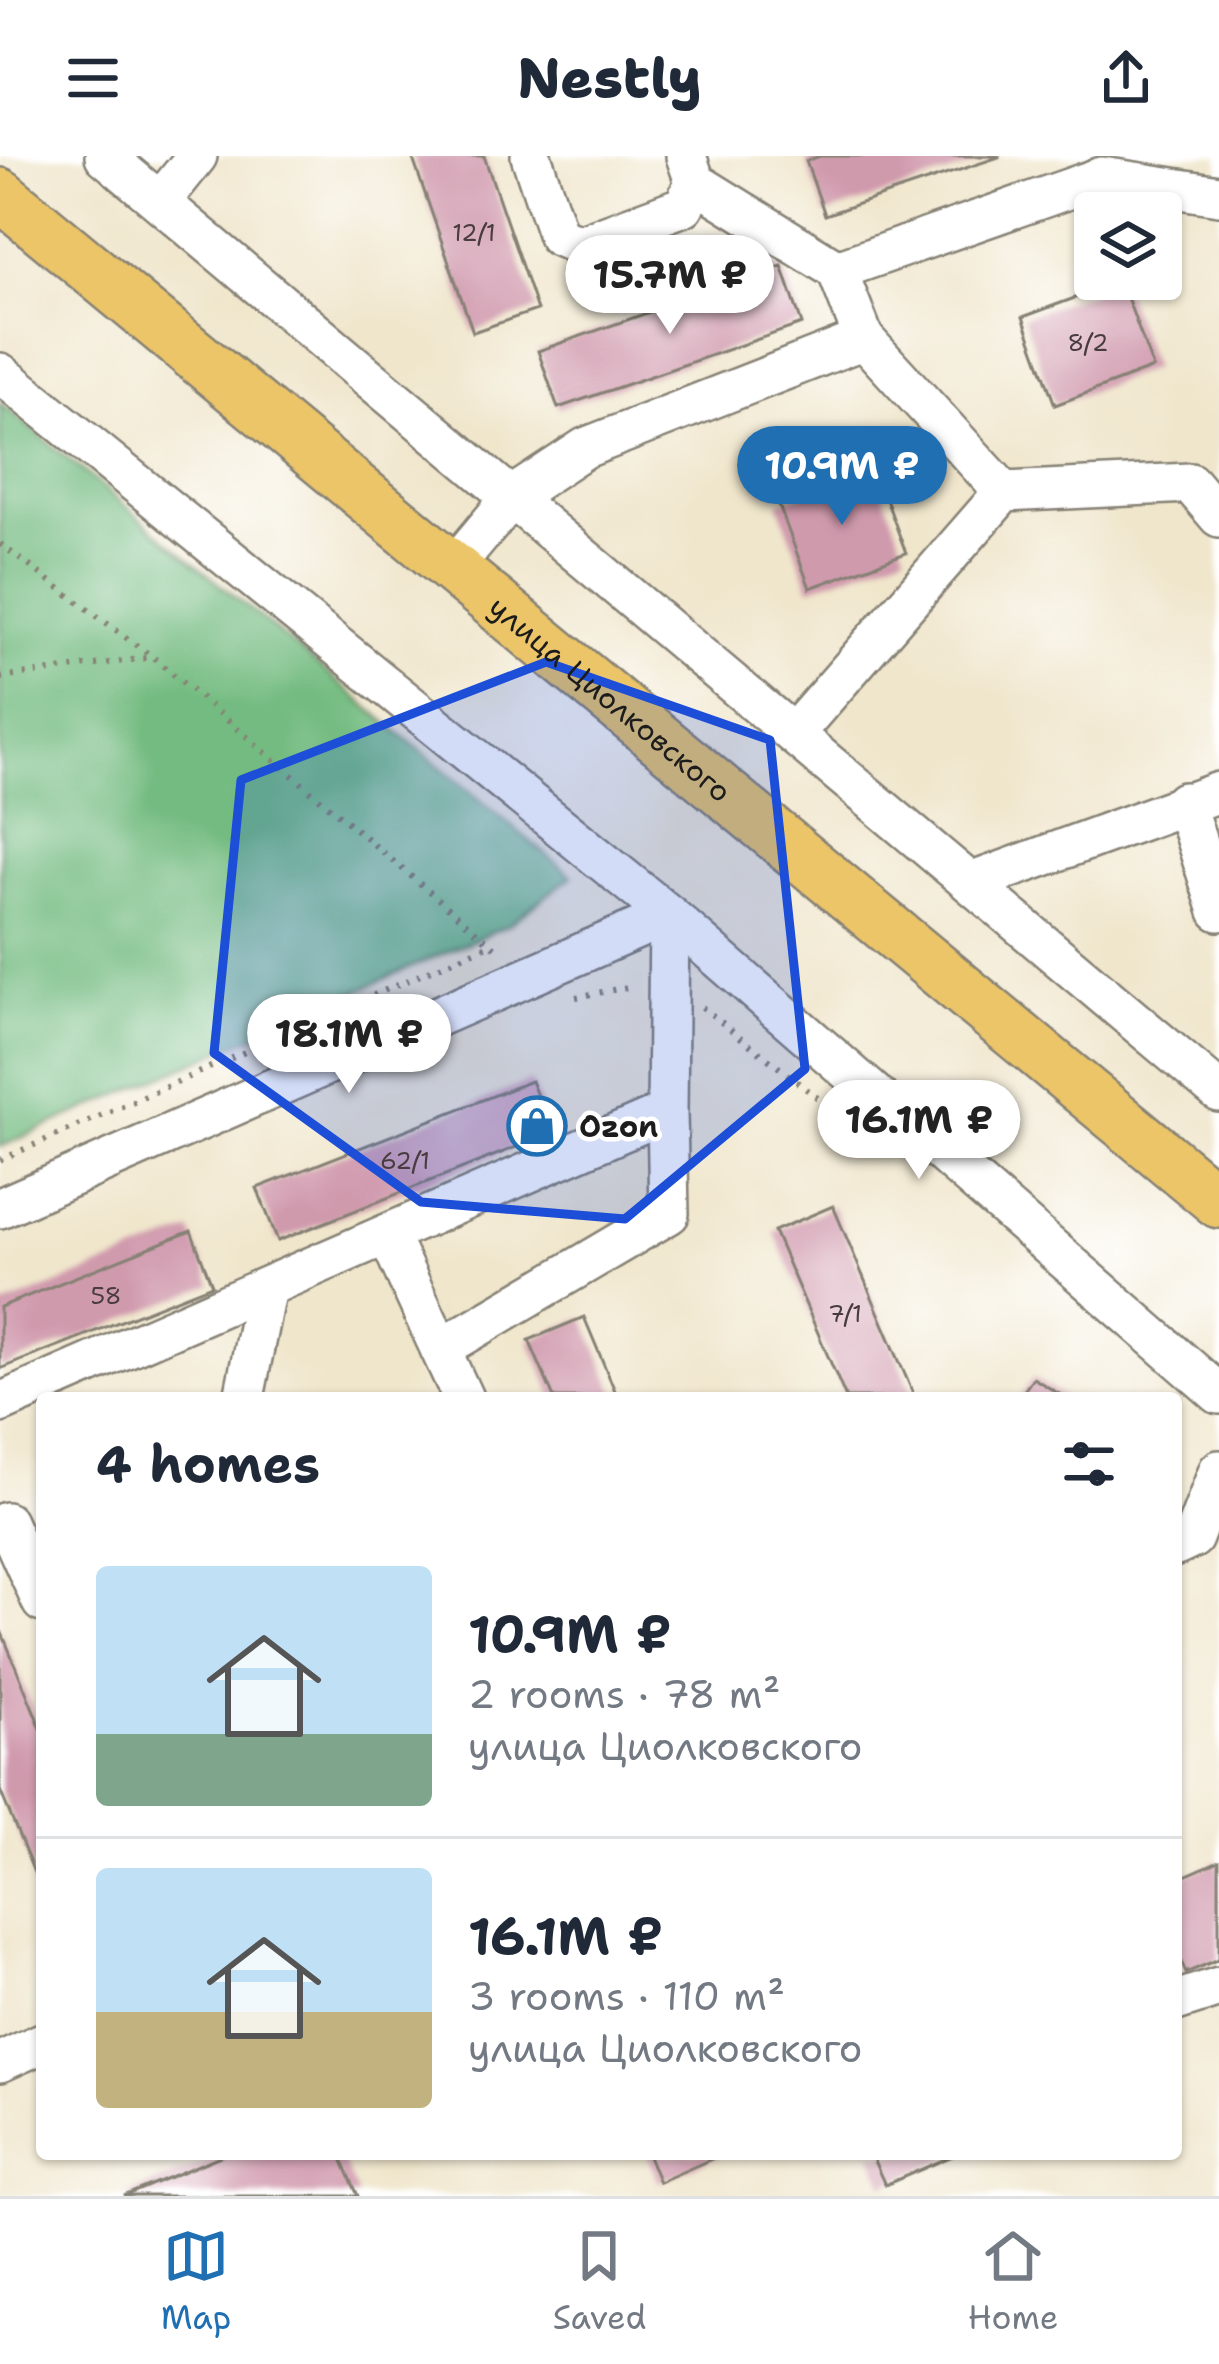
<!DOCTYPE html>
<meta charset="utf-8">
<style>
:root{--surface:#fff;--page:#f2f2f3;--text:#1f2937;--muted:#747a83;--line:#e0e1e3;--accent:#1f6fb2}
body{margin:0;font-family:"Shantell Sans",sans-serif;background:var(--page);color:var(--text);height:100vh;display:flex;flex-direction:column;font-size:45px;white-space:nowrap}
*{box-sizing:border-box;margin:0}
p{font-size:39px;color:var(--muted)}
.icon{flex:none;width:66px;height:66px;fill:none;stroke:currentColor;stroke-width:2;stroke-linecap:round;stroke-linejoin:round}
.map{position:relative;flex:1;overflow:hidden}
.panel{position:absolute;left:36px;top:1236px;width:1146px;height:768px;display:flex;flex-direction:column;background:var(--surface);border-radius:12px;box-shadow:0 3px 9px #0004}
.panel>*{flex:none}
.tools{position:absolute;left:1074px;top:36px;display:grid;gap:24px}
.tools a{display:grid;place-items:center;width:108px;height:108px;border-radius:12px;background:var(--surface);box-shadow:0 3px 9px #0004;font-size:60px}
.price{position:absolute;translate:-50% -102px;padding:0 27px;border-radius:42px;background:#fff;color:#222;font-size:39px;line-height:78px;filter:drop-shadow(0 3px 6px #0008)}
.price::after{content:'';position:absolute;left:50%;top:72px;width:36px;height:27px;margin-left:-18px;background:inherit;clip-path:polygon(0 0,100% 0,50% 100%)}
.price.on{background:var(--accent);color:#fff}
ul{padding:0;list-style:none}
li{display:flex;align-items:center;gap:36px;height:300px;padding:0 60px}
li+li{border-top:3px solid var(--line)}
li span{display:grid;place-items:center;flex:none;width:336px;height:240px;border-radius:12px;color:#555}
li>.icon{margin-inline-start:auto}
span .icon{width:144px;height:144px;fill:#fffc;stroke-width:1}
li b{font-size:51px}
h2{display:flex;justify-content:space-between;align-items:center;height:144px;padding:0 60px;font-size:51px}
header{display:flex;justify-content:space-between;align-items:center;height:156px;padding:0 60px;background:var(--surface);font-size:54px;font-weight:800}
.tabs{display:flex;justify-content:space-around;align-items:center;height:168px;border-top:3px solid var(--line);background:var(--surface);font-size:33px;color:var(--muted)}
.tabs a{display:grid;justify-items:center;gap:6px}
.tabs .on{color:var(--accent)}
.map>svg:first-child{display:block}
.forest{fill:#73bb80;stroke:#486c4e;stroke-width:3}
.building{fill:#d09aad}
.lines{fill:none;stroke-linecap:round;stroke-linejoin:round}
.minor-casing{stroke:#868174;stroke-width:44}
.major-casing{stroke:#868174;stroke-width:56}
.path{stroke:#868174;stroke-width:6;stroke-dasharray:3 9;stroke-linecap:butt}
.minor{stroke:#fff;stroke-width:39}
.major{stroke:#ecc569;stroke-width:51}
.marked{fill:#1d4ed8;fill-opacity:0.2;stroke:#1d4ed8;stroke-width:9;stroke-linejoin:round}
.labels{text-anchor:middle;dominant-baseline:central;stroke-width:9;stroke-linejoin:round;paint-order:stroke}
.number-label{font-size:24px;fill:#493c40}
.street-label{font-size:30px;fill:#1c1c1c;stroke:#fff}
.poi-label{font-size:30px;font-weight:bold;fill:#1c1c1c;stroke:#fff;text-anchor:start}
</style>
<header><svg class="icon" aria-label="menu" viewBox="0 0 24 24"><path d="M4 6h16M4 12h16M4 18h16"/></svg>Nestly<svg class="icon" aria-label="share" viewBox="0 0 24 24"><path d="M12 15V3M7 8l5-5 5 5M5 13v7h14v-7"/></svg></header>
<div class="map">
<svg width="1219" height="2040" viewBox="0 0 1219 2040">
<rect width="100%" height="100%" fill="#fff"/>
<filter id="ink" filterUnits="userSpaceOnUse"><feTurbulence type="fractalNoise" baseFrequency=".00833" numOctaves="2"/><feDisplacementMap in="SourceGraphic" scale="24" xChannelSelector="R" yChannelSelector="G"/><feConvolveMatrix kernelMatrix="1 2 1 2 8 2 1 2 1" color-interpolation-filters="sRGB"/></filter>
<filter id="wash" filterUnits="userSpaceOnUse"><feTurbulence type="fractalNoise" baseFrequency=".004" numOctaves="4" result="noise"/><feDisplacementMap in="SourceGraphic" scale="48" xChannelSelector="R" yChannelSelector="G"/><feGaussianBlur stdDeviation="2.7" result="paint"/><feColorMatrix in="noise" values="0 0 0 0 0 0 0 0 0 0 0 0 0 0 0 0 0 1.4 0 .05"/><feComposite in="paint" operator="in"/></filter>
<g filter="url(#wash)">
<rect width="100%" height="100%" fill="#f0e6cc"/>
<path class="forest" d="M 0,246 L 572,720 L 508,769 L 0,991 Z"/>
<g id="blocks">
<path class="building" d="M 412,0 L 484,0 L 537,154 L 473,176 Z
M 820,0 L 999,0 L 999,1 L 825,59 L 806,5 Z
M 782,110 L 802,168 L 558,252 L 538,195 Z
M 1121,125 L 1153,212 L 1055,249 L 1023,161 Z
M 874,311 L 906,397 L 810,432 L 778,347 Z
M 531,925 L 552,977 L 278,1085 L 257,1032 Z
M 833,1050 L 915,1242 L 846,1242 L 774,1075 Z
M 191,1075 L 212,1129 L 0,1213 L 0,1151 Z
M 584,1161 L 618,1242 L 554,1242 L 529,1184 Z
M 1033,1222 L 1066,1242 L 1019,1242 Z
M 0,1472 L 42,1575 L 42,1736 L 0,1634 Z
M 1219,1705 L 1219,1803 L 1186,1817 L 1176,1793 L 1176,1724 Z
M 225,1998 L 340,1998 L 358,2040 L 124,2040 Z
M 647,1998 L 723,1998 L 659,2026 Z
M 871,1998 L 957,1998 L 885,2029 Z"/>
</g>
</g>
<g filter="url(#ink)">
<use href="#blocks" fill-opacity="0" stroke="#868174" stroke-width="3"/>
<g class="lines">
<g class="minor-casing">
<path id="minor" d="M 105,0 L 1219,936
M 531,0 L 558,80 L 579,89 L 684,50 L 695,26 L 686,0
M 695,26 L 837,114
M 161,45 L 197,0
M 864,183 L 1004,336
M 0,217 L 669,759 L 1219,1238
M 453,412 L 514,339 L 585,292 L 864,183 L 837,114 L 1102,21 L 1219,39
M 796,575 L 1004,336 L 1190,327 L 1219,361
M 1184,646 L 1219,755
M 973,726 L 1219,636
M 0,1052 L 669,759
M 387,1078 L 463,1242
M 440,1193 L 669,1058 L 667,956
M 244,1242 L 266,1131
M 0,1247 L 667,956 L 669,759
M 0,1369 L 6,1366 L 42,1446
M 1176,1390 L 1193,1382 L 1219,1314
M 1176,1845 L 1219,1831
M 0,1906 L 42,1887"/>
</g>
<g class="major-casing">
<g id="major">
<path id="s1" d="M 0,38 L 1219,1046"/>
</g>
</g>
<path class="path" d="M 0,388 L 151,500
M 0,522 L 153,501 L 498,794
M 576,841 L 634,830
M 702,851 L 847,965
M 0,1004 L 490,788"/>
<use href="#minor" class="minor"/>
<use href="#major" class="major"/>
</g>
</g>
<path class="marked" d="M 546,506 L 770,584 L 805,913 L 625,1063 L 421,1046 L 214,897 L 241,624 Z"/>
<defs>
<g id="shop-ring" transform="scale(3)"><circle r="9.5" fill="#fff" stroke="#1f6fb2" stroke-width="1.5"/><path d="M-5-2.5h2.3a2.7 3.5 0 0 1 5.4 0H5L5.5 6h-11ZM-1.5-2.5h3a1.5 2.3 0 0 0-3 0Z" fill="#1f6fb2"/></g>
</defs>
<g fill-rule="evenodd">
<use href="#shop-ring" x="537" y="970"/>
</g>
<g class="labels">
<g class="number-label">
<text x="474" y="77">12/1</text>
<text x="1088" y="187">8/2</text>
<text x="405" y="1005">62/1</text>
<text x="106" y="1140">58</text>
<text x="845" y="1158">7/1</text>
</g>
<g class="street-label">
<text stroke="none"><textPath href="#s1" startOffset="792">улица Циолковского</textPath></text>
</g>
<g class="poi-label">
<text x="579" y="970">Ozon</text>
</g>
</g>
</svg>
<div class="tools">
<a><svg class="icon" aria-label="layers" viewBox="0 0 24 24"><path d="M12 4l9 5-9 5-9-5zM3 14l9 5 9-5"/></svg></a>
</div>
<b class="price" style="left:670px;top:181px">15.7M ₽</b>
<b class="price on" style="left:842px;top:372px">10.9M ₽</b>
<b class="price" style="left:349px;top:940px">18.1M ₽</b>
<b class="price" style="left:919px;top:1026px">16.1M ₽</b>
<section class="panel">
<h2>4 homes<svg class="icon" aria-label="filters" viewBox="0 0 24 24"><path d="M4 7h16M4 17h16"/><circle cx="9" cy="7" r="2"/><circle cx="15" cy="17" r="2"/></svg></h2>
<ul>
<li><span style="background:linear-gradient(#bfe0f5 70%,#7fa58c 0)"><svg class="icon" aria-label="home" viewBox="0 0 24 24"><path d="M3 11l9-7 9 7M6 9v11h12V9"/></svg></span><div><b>10.9M ₽</b><p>2 rooms · 78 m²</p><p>улица Циолковского</p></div></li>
<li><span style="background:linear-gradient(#bfe0f5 60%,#c2b280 0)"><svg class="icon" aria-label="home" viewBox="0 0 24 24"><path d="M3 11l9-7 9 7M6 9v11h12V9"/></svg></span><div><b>16.1M ₽</b><p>3 rooms · 110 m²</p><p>улица Циолковского</p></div></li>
</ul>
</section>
</div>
<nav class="tabs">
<a class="on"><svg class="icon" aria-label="map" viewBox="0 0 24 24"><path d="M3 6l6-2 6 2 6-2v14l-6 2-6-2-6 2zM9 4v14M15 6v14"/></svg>Map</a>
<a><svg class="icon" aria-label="saved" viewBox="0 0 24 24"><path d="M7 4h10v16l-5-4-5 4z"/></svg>Saved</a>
<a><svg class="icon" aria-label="home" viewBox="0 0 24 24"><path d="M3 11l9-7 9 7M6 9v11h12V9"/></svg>Home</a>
</nav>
